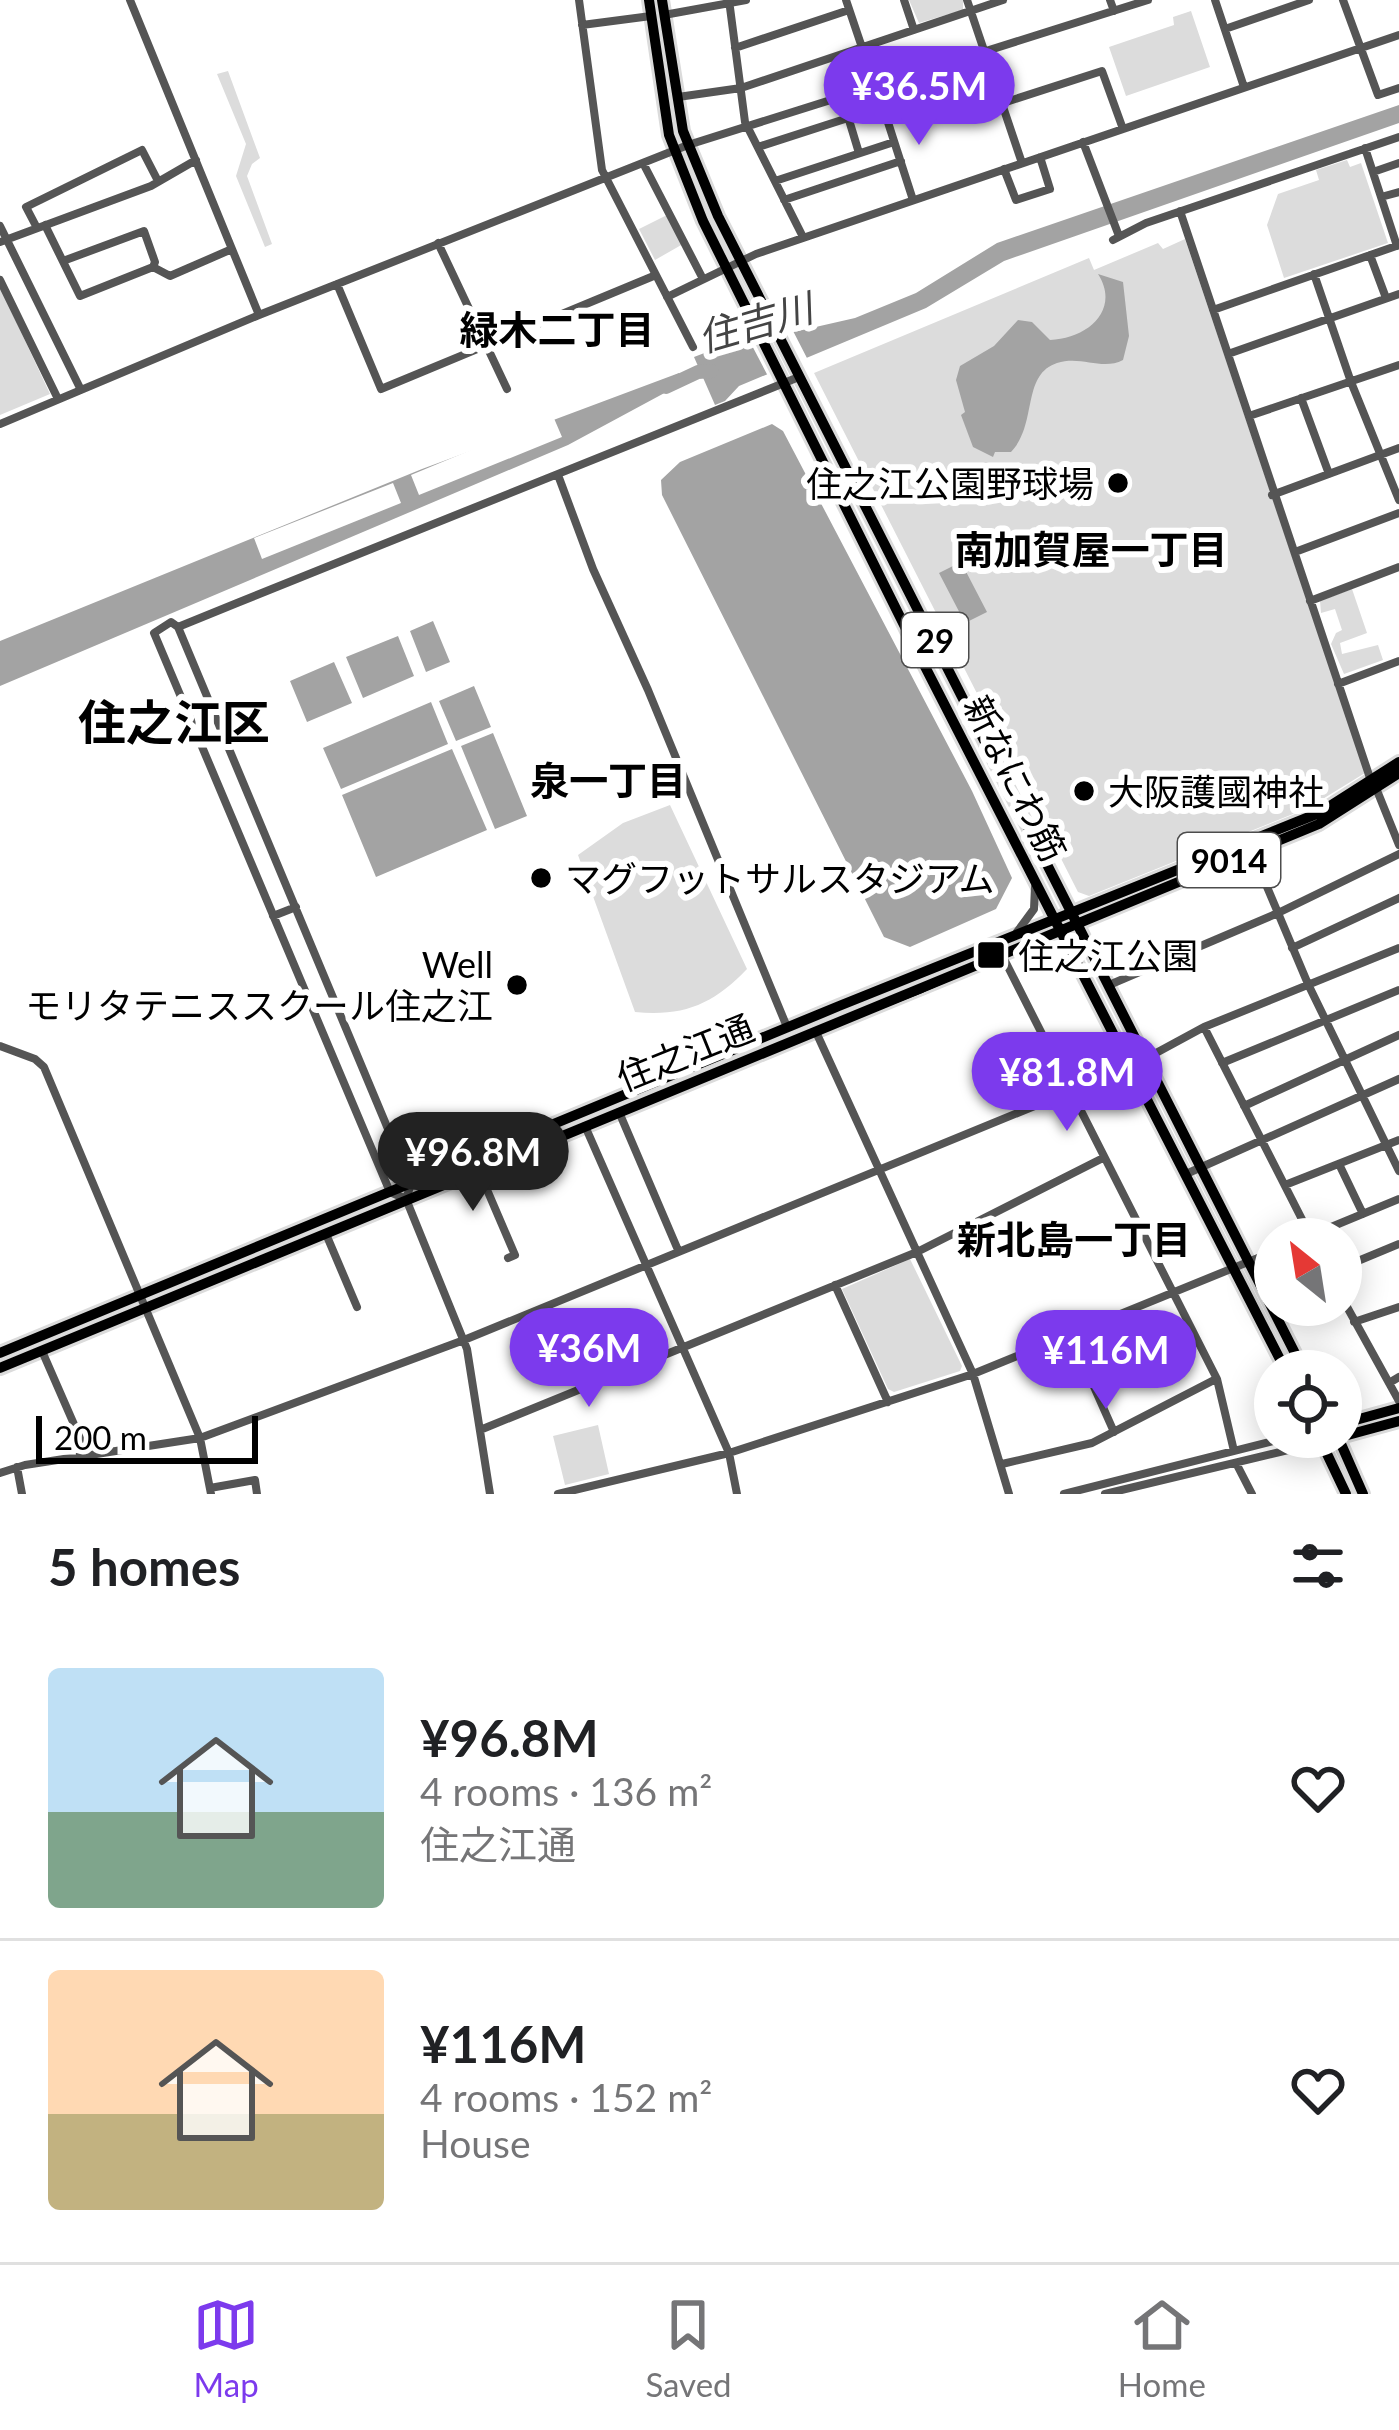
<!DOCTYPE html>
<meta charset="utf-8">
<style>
:root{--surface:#fff;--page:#f2f2f2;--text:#202124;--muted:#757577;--line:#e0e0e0;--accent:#7c3aed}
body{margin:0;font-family:Lato,"Noto Sans JP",sans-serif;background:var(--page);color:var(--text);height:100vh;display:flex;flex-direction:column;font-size:45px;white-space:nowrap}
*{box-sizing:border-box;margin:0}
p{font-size:39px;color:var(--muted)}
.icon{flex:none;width:66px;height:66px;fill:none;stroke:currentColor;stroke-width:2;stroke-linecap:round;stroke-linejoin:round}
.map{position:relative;height:1494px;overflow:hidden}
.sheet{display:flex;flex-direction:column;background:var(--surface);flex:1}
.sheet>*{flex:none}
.needle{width:78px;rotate:330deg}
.tools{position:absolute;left:1254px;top:1218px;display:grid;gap:24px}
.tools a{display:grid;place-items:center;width:108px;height:108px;border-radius:50%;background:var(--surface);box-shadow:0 6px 30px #0003;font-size:60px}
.scale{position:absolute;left:36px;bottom:30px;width:222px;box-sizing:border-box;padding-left:12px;border:6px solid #000;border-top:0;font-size:33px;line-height:42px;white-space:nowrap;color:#000;-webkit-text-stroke:9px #fff;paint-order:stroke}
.price{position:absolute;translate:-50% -102px;padding:0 27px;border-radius:42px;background:var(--accent);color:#fff;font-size:39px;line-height:78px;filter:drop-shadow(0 3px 6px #0008)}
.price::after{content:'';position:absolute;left:50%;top:72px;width:36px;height:27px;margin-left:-18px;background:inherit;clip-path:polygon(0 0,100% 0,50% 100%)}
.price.active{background:#222;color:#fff}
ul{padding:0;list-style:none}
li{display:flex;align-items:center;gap:36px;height:300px;padding:0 48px}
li+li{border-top:3px solid var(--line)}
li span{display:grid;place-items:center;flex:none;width:336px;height:240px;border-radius:12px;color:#555}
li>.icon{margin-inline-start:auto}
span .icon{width:144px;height:144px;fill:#fffc;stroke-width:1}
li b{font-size:51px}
h2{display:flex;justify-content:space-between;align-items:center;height:144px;padding:0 48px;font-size:51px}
.tab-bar{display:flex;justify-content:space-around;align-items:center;height:168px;border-top:3px solid var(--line);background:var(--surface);font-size:33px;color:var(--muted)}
.tab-bar a{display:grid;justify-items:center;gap:6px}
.tab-bar .active{color:var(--accent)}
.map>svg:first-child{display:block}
.green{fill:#dcdcdc}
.water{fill:#a3a3a3}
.pier{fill:#fff}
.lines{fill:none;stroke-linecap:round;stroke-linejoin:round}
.river{stroke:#a3a3a3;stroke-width:14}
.major-casing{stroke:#dbdbdb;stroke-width:16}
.minor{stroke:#555;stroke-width:8}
.major{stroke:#000;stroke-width:10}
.tram{stroke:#000;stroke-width:3}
.poi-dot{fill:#000;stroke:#fff;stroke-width:4.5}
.labels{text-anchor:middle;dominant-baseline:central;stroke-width:12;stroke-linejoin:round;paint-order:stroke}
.shield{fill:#fff;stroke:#4c4c4c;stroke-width:3}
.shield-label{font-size:33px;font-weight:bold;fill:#000}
.poi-label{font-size:36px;fill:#000;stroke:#fff;text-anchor:start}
.street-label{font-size:36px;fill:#000;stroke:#fff}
.water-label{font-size:39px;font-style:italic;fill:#444;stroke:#fff}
.neighbourhood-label{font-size:39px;font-weight:bold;fill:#000;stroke:#fff}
.district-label{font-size:48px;font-weight:bold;fill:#000;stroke:#fff}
</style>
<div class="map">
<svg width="1399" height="1494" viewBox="0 0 1399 1494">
<rect width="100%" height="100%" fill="#fff"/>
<path class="green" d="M 909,0 L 963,0 L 963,10 L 919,23 Z
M 1191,11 L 1210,67 L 1126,96 L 1109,47 L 1174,25 L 1173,17 Z
M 228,71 L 260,158 L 252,164 L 247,176 L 272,244 L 265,247 L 236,176 L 246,144 L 217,74 Z
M 1347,160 L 1350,167 L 1361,163 L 1388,243 L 1284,278 L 1267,225 L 1278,194 L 1319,180 L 1316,170 Z
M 669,214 L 683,244 L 655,260 L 639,229 Z
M 1185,239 L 1365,773 L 1308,808 L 1089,896 L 1078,892 L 814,373 L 1089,258 L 1094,270 L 1158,243 L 1163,249 Z
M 0,287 L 50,394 L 0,415 Z
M 1352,589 L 1367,633 L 1340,643 L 1342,654 L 1378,645 L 1383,660 L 1344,674 L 1331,644 L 1336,633 L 1342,630 L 1335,609 L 1321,613 L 1320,601 Z
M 670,805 L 747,969 C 714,1004 683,1017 635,1012 L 578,855 L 623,823 Z
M 910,1259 L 962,1366 L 960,1371 L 894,1392 L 888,1389 L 842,1289 Z
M 598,1425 L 609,1474 L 565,1485 L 553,1436 Z"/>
<path class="water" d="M 1399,105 L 1399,123 L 1004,261 L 926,308 L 739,386 L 725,401 L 715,405 L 694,357 L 707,352 L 855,318 L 916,293 L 997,243 Z
M 1098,274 L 1123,282 L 1129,336 L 1123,360 C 1102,371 1081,355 1057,363 C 1021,375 1038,424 1011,452 L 995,452 L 993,457 L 973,447 L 961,415 L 965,412 L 956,380 L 960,366 L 994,346 L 1018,320 L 1032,322 L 1050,340 C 1087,339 1121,310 1098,274 Z
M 679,373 L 683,383 L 568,445 L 0,686 L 0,641 L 422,469 Z
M 772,424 L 783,431 L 972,791 L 1012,878 L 996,909 L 910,947 L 884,937 L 662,495 L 661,480 L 680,462 Z
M 961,562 L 987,612 L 965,623 L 939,573 Z
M 433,621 L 450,662 L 426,672 L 410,631 Z
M 398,636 L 414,676 L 363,698 L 346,657 Z
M 334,662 L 352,703 L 307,722 L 290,681 Z
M 474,686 L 491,727 L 456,741 L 439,701 Z
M 431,702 L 448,744 L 341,789 L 323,748 Z
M 493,733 L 527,816 L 495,829 L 461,746 Z
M 452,749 L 487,830 L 376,877 L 342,795 Z"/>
<path class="pier" d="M 791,327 L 809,362 L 770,380 L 747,336 Z
M 553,416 L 562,437 L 419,495 L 411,475 Z
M 393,483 L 401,503 L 262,559 L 254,538 Z"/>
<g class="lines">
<path class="river" d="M 666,387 L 698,372 L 712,371"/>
<g class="major-casing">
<path id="major" d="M 649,0 L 669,135 L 703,221 L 916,649 L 1286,1371
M 662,0 L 683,131 L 718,216 L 1304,1371
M 0,1353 L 839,1006 L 1319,813 L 1399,762
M 0,1368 L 1319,824 L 1399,773
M 1341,1424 L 1399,1408
M 1319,1437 L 1346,1494
M 1338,1437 L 1363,1494
M 1322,1442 L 1399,1421"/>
</g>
<path class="minor" d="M 130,0 L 259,315
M 579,0 L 602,170 L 693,347
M 729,0 L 745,122 L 803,237
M 846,0 L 875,86
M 904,0 L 914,30
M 967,0 L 1022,163
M 1110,0 L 1114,11
M 1215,0 L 1244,87
M 1343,0 L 1378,95 L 1399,88
M 664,15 L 746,0
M 582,25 L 651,16
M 1225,29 L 1309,0
M 735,48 L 849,10
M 678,97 L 741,88 L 1003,0
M 842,97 L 859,153
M 1003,103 L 1102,71 L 1123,129
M 884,110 L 913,200
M 1083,142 L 1119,236
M 758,147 L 848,118
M 1365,148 L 1397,246
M 643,163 L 703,279
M 1004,169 L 1016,200 L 1050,189 L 1040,157
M 1373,172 L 1399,163
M 775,181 L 894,142
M 1381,197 L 1399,192
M 784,200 L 901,161
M 1180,211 L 1371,781
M 45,225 L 80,296 L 153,267 L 155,262 L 144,231 L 63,261
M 0,226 L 81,390
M 37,228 L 26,207 L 142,150 L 158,181
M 1113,240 L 1146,223 L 1399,137
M 0,242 L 151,186 L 196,160
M 438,243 L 507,389
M 1370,255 L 1386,298
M 153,267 L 170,276 L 232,249
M 1314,274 L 1351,382 L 1399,500
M 0,280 L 58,399
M 337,284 L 381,389 L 656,275
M 667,297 L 756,254 L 1399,35
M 1213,310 L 1399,245
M 1228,354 L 1399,294
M 1301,398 L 1329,474
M 1249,416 L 1399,365
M 0,424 L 259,315 L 688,145 L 1148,0
M 558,475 L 593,569 L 648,690 L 787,1027
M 1272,495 L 1399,448
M 1295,552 L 1399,513
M 1310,601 L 1399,567
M 178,627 L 411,1184 L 406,1199 L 467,1349 L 490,1494
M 1338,684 L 1399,661
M 1376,788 L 1399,845
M 1251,849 L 1308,984 L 1399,1171
M 273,916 L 296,907
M 1017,932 L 1034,909 L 1035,887
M 1292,948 L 1399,898
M 1003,957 L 1217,1379 L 1234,1451
M 1109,985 L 1278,913 L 1399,854
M 1204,1027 L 1312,1239
M 816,1032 L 973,1374 L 1009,1494
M 0,1046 L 35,1059 L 44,1067 L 200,1438 L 211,1494
M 1222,1063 L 1399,990
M 1244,1106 L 1399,1035
M 619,1112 L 678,1250
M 585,1126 L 729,1453 L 737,1494
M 1339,1164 L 1363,1214
M 479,1171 L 515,1255 L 508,1258
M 1186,1174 L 1399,1079
M 1285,1185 L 1399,1140
M 406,1199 L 390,1192 L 154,633 L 171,622 L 178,627 L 237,603 L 799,377
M 326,1234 L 357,1307
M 1302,1239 L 1399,1199
M 1341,1268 L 1399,1244
M 835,1285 L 888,1402
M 1341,1296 L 1399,1401
M 1354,1322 L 1399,1307
M 1071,1335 L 1114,1432
M 42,1351 L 87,1454
M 1389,1383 L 1399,1377
M 480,1430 L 917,1252 L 1103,1158
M 1236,1463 L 1252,1494
M 1002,1464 L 1092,1443 L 1216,1379
M 17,1467 L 22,1494
M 0,1473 L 25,1465 L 200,1438 L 464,1340 L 1132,1066 L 1204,1027 L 1399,948
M 210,1488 L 255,1480 L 257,1494
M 558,1494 L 729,1453 L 973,1374 L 1275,1251
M 1064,1494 L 1289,1437
M 1105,1494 L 1322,1442"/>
<use href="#major" class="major"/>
<path class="tram" d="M 0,1365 L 629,1106 L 923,991 L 1030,944"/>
</g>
<g class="poi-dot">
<circle cx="1118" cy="483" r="12"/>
<circle cx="1084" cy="791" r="12"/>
<circle cx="541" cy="878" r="12"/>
<rect x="976" y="940" width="30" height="30" rx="6"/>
<circle cx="517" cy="985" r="12"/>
</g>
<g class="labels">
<g class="shield">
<rect x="902" y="613" width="66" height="54" rx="9"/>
<rect x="1178" y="833" width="102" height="54" rx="9"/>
</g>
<g class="shield-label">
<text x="935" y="640">29</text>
<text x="1229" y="860">9014</text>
</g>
<g class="poi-label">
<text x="1094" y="483" text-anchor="end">住之江公園野球場</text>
<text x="1108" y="791">大阪護國神社</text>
<text x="565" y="878">マグフットサルスタジアム</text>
<text x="1018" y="955">住之江公園</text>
<text x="493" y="964" text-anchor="end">Well<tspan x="493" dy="41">モリタテニススクール住之江</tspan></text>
</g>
<g class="street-label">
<text transform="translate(1016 778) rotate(63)">新なにわ筋</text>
<text transform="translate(685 1052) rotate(-22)">住之江通</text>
</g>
<g class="water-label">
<text transform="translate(755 322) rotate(-16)">住吉川</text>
</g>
<g class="neighbourhood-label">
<text x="557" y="329">緑木二丁目</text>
<text x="1091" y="549">南加賀屋一丁目</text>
<text x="608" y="780">泉一丁目</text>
<text x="1074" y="1239">新北島一丁目</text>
</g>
<g class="district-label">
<text x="174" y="721">住之江区</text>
</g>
</g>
</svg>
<div class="tools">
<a><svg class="needle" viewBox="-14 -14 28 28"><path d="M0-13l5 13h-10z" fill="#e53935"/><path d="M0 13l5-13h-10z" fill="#757577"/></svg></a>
<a><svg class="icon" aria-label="locate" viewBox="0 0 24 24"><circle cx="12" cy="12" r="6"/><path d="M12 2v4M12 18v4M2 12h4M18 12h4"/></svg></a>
</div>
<div class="scale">200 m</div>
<b class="price" style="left:919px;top:148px">¥36.5M</b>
<b class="price" style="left:1067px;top:1134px">¥81.8M</b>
<b class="price active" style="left:473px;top:1214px">¥96.8M</b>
<b class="price" style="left:589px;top:1410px">¥36M</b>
<b class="price" style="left:1106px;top:1412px">¥116M</b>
</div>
<section class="sheet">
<h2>5 homes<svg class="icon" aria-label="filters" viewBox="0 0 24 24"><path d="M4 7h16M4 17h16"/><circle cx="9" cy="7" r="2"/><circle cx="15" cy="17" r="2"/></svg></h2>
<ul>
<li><span style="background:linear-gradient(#bfe0f5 60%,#7fa58c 0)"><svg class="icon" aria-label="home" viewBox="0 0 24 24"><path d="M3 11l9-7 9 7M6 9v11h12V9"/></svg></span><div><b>¥96.8M</b><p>4 rooms · 136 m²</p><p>住之江通</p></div><svg class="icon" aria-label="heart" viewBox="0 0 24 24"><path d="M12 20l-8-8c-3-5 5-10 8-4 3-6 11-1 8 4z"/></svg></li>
<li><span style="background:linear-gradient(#ffd9b3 60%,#c2b280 0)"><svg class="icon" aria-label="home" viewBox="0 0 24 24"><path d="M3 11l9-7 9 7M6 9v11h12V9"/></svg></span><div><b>¥116M</b><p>4 rooms · 152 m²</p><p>House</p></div><svg class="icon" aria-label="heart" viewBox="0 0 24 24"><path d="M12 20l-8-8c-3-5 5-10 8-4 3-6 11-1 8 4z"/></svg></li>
</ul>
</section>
<nav class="tab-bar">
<a class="active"><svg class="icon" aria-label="map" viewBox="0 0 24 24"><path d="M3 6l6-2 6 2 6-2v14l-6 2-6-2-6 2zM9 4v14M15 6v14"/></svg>Map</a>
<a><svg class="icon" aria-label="saved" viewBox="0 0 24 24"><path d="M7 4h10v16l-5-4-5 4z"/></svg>Saved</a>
<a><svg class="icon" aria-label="home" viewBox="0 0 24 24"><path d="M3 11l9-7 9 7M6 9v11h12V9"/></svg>Home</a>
</nav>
